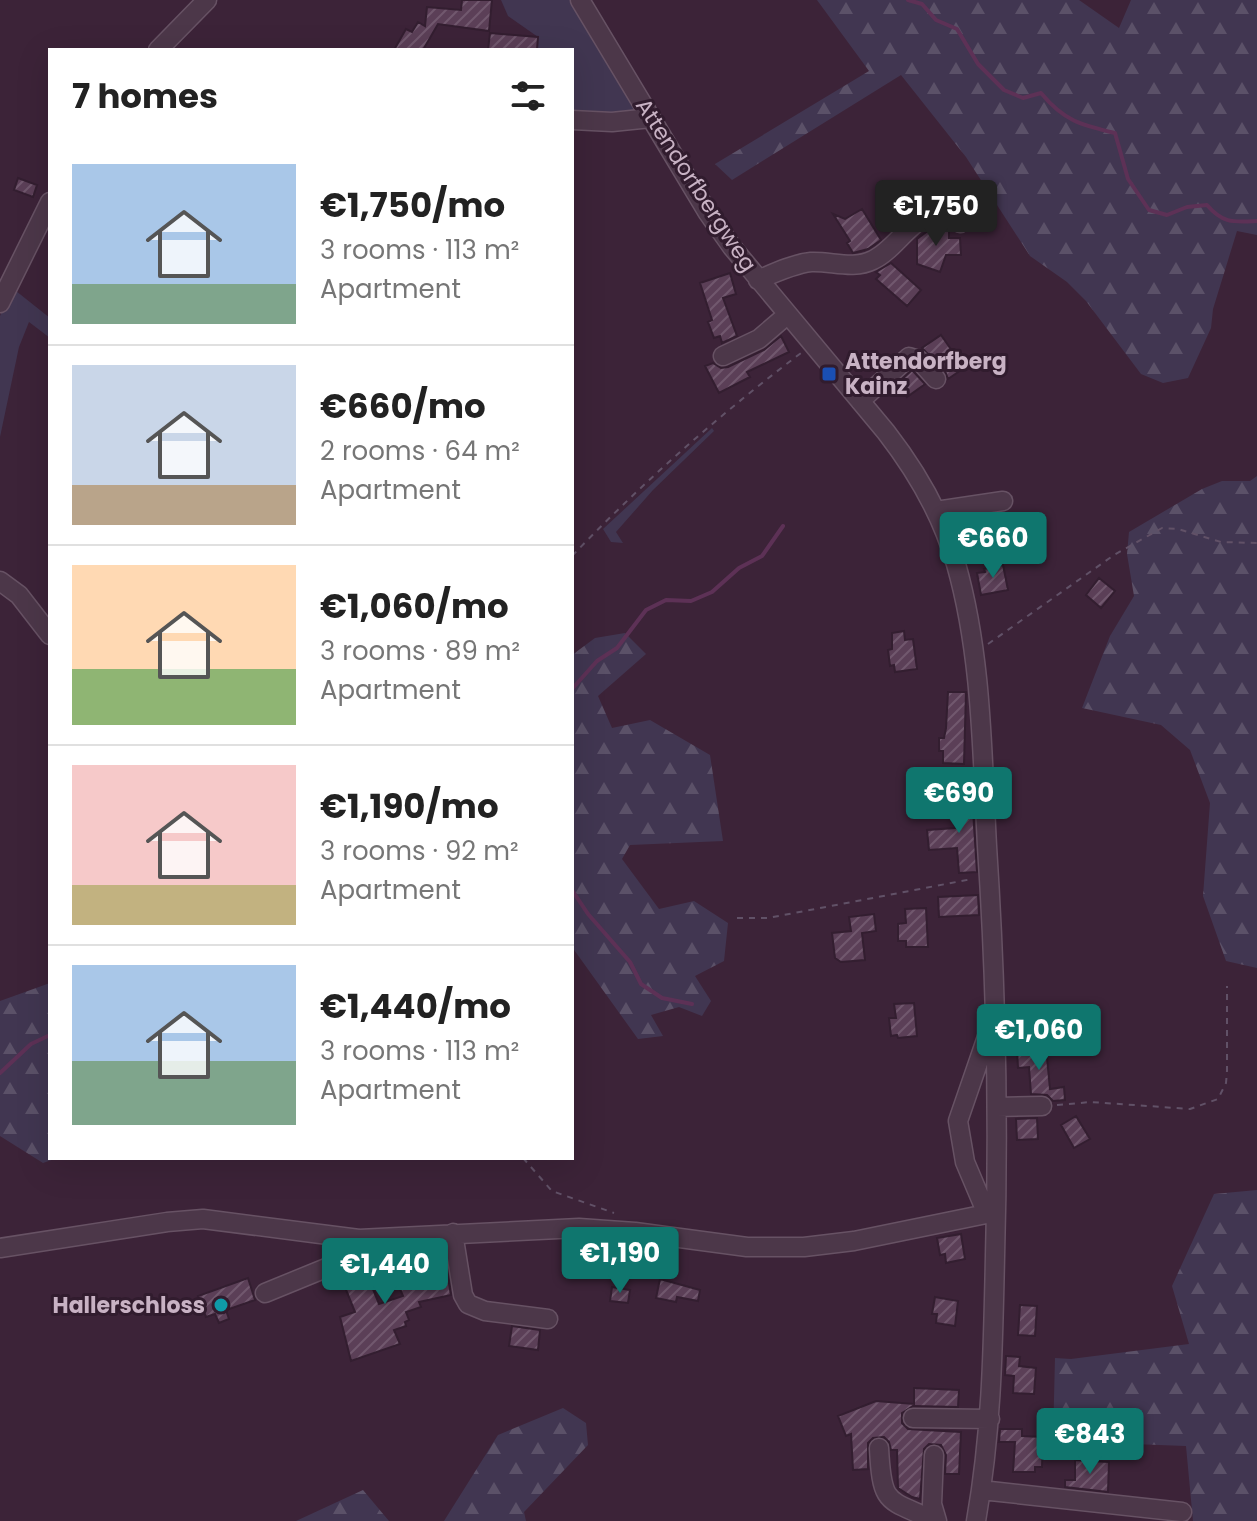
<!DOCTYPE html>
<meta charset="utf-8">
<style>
:root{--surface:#fff;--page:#f6f6f6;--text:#222;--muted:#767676;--line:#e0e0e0;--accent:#0f766e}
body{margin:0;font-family:Poppins,sans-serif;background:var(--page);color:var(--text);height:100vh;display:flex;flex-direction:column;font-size:30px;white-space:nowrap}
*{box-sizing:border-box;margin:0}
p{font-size:26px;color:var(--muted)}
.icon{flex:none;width:44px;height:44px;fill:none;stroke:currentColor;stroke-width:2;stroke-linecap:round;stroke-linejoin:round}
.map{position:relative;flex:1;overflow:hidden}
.details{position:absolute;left:48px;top:48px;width:526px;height:1112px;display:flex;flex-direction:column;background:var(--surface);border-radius:0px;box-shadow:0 8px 32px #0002}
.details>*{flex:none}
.price{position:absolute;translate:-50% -68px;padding:0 18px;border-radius:8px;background:var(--accent);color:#fff;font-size:26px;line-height:52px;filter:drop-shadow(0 2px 4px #0008)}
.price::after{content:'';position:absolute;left:50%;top:48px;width:24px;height:18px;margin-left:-12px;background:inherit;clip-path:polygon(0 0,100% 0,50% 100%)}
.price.on{background:#222;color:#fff}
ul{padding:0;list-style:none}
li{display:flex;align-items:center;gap:24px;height:200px;padding:0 24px}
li+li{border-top:2px solid var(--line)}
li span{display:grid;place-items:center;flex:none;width:224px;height:160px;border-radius:0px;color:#555}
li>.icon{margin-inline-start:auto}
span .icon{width:96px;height:96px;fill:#fffc;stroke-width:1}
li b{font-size:34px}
h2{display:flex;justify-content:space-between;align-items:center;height:96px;padding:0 24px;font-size:34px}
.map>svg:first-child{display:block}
.grass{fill:#413651}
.forest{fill:url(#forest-firs)}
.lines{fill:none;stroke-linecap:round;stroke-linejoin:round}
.stream{stroke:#5d3156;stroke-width:4}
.building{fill:url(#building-hatch);stroke:#331e30;stroke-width:2}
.minor-casing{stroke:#675264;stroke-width:21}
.path{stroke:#615167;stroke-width:2;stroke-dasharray:6 6;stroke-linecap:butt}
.minor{stroke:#4c3749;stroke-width:18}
.transit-dot{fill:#1a4fb4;stroke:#311c2e;stroke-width:3}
.culture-dot{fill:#0f9aa8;stroke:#311c2e;stroke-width:3}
.labels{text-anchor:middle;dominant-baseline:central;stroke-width:6;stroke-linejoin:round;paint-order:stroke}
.street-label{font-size:22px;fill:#c8b2c4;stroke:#311c2e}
.poi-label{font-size:22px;font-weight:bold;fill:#c8b2c4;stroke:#311c2e;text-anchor:start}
</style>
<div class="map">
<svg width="1257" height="1521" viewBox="0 0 1257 1521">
<defs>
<pattern id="forest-firs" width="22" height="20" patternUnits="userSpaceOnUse" patternTransform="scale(2)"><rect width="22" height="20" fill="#413651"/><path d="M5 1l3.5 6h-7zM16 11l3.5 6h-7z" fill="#5b5168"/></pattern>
<pattern id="building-hatch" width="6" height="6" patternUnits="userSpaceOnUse" patternTransform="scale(2)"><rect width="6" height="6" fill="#5b3f57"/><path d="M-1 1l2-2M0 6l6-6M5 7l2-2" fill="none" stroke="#71586e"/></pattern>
</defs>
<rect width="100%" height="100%" fill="#3c2338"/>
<path class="grass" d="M 501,0 L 571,0 L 635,107 L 636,112 L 572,118 L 572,50 L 537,50 L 538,37 L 508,16 Z
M 11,287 L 50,318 L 50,338 L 29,322 L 19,347 L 0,437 L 0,316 Z
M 712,428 L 714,431 L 653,490 L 616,532 L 623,543 L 611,542 L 603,529 Z"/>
<path class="forest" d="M 817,0 L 1079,0 L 1119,28 L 1131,0 L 1257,0 L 1257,235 L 1237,231 L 1213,309 L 1211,328 L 1188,378 L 1163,383 L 1141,374 L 1086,301 L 1067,282 L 1030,256 L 966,157 L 901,75 L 732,180 L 715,164 L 869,71 Z
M 1257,476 L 1257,968 L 1226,961 L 1203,896 L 1210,803 L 1190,750 L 1161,725 L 1082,708 L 1110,636 L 1134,596 L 1127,554 L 1129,532 L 1202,489 L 1222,481 L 1250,481 Z
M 625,633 L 646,654 L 598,696 L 612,728 L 650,720 L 710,755 L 723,841 L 630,845 L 622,859 L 659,909 L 694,901 L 728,923 L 724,961 L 695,976 L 711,1001 L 702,1016 L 679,1007 L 651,1015 L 663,1036 L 638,1039 L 572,947 L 572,655 L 595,638 Z
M 50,983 L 50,1158 L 57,1158 L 43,1163 L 0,1136 L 0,1001 Z
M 1257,1190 L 1257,1521 L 1193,1521 L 1186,1446 L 1053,1441 L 1055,1358 L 1071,1359 L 1189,1344 L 1172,1286 L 1214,1194 Z
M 563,1408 L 586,1423 L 588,1445 L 524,1512 L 526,1521 L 444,1521 L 498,1435 Z
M 363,1490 L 389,1521 L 296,1521 Z"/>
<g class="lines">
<path class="stream" d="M 908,0 L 922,4 L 936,20 L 957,29 L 978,64 L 1004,90 L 1023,98 L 1041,93 C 1064,121 1081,125 1115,133 L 1128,179 L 1149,210 L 1167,215 L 1187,207 L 1207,205 C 1223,224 1234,222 1257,221
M 572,689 L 597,661 L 617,648 L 646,610 L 666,600 L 691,601 L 712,592 L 739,568 L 762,556 L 783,526
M 572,890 L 588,914 L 630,962 L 641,984 L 662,998 L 692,1004
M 0,1073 L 31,1044 L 50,1035"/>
</g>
<path class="building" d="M 462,0 L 492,0 L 489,31 L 438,24 L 423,50 L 394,50 L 406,29 L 412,32 L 418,22 L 425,26 L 427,7 L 461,10 Z
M 490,33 L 538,37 L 537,50 L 488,50 Z
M 18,178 L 37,185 L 33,197 L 14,190 Z
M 862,209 L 881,240 L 868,249 L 853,253 L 847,243 L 850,241 L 833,214 L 845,219 Z
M 933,227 L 949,230 L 949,238 L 960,238 L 961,255 L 946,255 L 940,272 L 917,264 L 917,239 Z
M 891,263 L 921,290 L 907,306 L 876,279 L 880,275 L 876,272 Z
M 730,273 L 736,294 L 723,298 L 737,336 L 722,343 L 720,336 L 714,338 L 708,322 L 712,320 L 700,283 Z
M 941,335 L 964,368 L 948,379 L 945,371 L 922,348 Z
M 781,336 L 789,352 L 747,372 L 750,377 L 719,393 L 705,366 L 713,363 L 721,368 L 728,367 L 764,350 Z
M 912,370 L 925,384 L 907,397 L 898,383 Z
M 995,514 L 996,517 L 1017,515 L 1023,543 L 994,549 L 992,537 L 969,542 L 966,527 L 984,523 L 982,516 Z
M 1003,565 L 1008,590 L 981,595 L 977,573 L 985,572 L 984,569 Z
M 1099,578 L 1115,591 L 1101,608 L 1086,595 Z
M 904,631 L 905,640 L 913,639 L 917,669 L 895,672 L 894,665 L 890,666 L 888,650 L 892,649 L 892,633 Z
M 948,692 L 966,692 L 964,764 L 943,763 L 943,751 L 939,751 L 939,738 L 944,738 L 946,728 Z
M 927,790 L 931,808 L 912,812 L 908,794 Z
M 972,795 L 977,872 L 959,873 L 957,848 L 929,850 L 927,830 L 955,828 L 952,797 Z
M 978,895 L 979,915 L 939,917 L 938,897 Z
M 926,908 L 928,947 L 906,947 L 906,941 L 898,941 L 898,924 L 906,923 L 905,909 Z
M 874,914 L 876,931 L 862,933 L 865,960 L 841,962 L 835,958 L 832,933 L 851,931 L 849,917 Z
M 914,1003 L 917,1036 L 898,1038 L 897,1035 L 891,1036 L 889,1018 L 896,1018 L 894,1004 Z
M 1046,1047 L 1050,1089 L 1064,1087 L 1065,1100 L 1053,1101 L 1047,1095 L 1031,1094 L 1029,1067 L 1018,1068 L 1017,1049 Z
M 1076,1116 L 1090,1139 L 1074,1148 L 1061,1125 Z
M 1037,1118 L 1038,1139 L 1017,1140 L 1016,1119 Z
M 961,1234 L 965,1259 L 946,1263 L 945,1254 L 940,1255 L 937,1238 Z
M 403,1249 L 415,1279 L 447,1272 L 451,1295 L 419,1302 L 421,1307 L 406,1312 L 409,1320 L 405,1322 L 406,1326 L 394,1330 L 400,1344 L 351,1361 L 340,1317 L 355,1312 L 340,1275 L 362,1262 L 379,1304 L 403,1296 L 386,1256 Z
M 248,1278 L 255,1300 L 226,1310 L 229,1319 L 219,1323 L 215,1314 L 206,1317 L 198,1296 Z
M 660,1279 L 700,1290 L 698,1301 L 677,1297 L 676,1302 L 656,1298 Z
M 612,1287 L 630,1290 L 628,1303 L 610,1301 Z
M 935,1297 L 958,1301 L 955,1326 L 936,1323 L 937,1314 L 932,1314 Z
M 1020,1305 L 1037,1306 L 1035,1336 L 1018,1335 Z
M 512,1326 L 540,1330 L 538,1350 L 509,1346 Z
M 1006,1356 L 1020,1357 L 1019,1366 L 1036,1368 L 1034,1394 L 1013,1393 L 1014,1376 L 1005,1375 Z
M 914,1388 L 959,1390 L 958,1407 L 913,1406 L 902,1413 L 902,1423 L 908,1429 L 961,1432 L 959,1474 L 945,1474 L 946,1455 L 941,1445 L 929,1444 L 924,1449 L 920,1499 L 912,1497 L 898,1488 L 897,1450 L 891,1450 L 889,1442 L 884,1437 L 873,1438 L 868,1443 L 868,1469 L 853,1470 L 851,1434 L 846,1436 L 838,1416 L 876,1401 L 914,1404 Z
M 1000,1429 L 1022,1429 L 1022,1436 L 1043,1437 L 1042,1467 L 1035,1467 L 1035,1472 L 1013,1472 L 1015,1442 L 999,1442 Z
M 1075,1460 L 1109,1462 L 1108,1492 L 1065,1487 L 1065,1480 L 1075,1480 Z"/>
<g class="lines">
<g class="minor-casing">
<path id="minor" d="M 580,0 L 708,213 L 732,247 L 886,432 C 917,472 942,515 956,564 C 982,655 982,752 987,846 C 996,983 999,1119 995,1256 C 993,1348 992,1430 976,1521
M 158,50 L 207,0
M 572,120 L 612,122 L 651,118
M 758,280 C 774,273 793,264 811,262 C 832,261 853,270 873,260 C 902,247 924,191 960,223
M 0,303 L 50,202
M 723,356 L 759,339 L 787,315
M 860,401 L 909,357 L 919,360 L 936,379
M 936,511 L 1003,501
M 0,581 L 19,595 L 50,635
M 997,1107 L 1042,1106
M 987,1214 L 965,1162 L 958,1121 L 988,1034 L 996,1028
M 453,1233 L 463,1295 L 468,1304 L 485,1311 L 548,1319
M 0,1248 L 167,1222 L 203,1219 L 359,1239 L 579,1228 L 635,1232 L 747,1247 L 804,1247 L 854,1241 L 996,1212
M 265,1293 L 331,1266 L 376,1240
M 913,1418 L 990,1419
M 879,1448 C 882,1507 887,1498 935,1521
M 934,1455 L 932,1504 L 937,1521
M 981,1490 L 1182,1512"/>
</g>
<path class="path" d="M 572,556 C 643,482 720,414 801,353
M 988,644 L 1114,555 L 1162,528 L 1178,529 L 1221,542 L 1257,543
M 737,918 L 768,918 L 972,879
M 1057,1105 L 1091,1102 L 1190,1109 L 1218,1099 L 1226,1083 L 1227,1071 L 1227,986
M 523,1158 L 552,1191 L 614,1213"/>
<use href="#minor" class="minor"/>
</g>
<rect class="transit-dot" x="821" y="366" width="16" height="16" rx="4"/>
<circle class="culture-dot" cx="221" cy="1305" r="8"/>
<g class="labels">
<g class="street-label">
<text transform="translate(696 185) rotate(57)">Attendorfbergweg</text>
</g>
<g class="poi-label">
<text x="845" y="361">Attendorfberg<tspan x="845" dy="25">Kainz</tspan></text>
<text x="205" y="1305" text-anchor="end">Hallerschloss</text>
</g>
</g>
</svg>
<b class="price on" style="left:936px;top:248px">€1,750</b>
<b class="price" style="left:993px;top:580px">€660</b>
<b class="price" style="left:959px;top:835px">€690</b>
<b class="price" style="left:1039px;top:1072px">€1,060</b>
<b class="price" style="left:620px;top:1295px">€1,190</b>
<b class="price" style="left:385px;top:1306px">€1,440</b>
<b class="price" style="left:1090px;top:1476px">€843</b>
<section class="details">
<h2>7 homes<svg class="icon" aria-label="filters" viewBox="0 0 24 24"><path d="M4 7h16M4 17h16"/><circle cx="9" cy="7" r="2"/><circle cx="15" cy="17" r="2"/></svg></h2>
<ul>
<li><span style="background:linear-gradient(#a9c7e8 75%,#7fa58c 0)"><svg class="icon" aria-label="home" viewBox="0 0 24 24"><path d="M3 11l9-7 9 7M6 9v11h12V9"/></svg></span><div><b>€1,750/mo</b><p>3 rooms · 113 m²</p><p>Apartment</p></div></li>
<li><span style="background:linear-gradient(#c9d6e8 75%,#b9a48a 0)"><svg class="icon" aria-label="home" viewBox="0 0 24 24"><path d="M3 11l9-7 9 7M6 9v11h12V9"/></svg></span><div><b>€660/mo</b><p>2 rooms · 64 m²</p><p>Apartment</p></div></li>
<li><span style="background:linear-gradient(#ffd9b3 65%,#8fb573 0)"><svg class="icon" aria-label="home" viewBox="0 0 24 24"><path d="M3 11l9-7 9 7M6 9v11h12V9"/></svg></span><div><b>€1,060/mo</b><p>3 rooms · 89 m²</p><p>Apartment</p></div></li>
<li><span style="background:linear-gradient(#f6c9c9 75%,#c2b280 0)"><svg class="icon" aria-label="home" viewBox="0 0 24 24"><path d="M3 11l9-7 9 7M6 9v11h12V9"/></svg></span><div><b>€1,190/mo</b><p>3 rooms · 92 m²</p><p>Apartment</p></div></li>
<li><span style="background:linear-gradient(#a9c7e8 60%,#7fa58c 0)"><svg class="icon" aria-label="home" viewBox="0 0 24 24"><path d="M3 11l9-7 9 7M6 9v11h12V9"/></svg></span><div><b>€1,440/mo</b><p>3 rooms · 113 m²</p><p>Apartment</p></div></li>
</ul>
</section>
</div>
